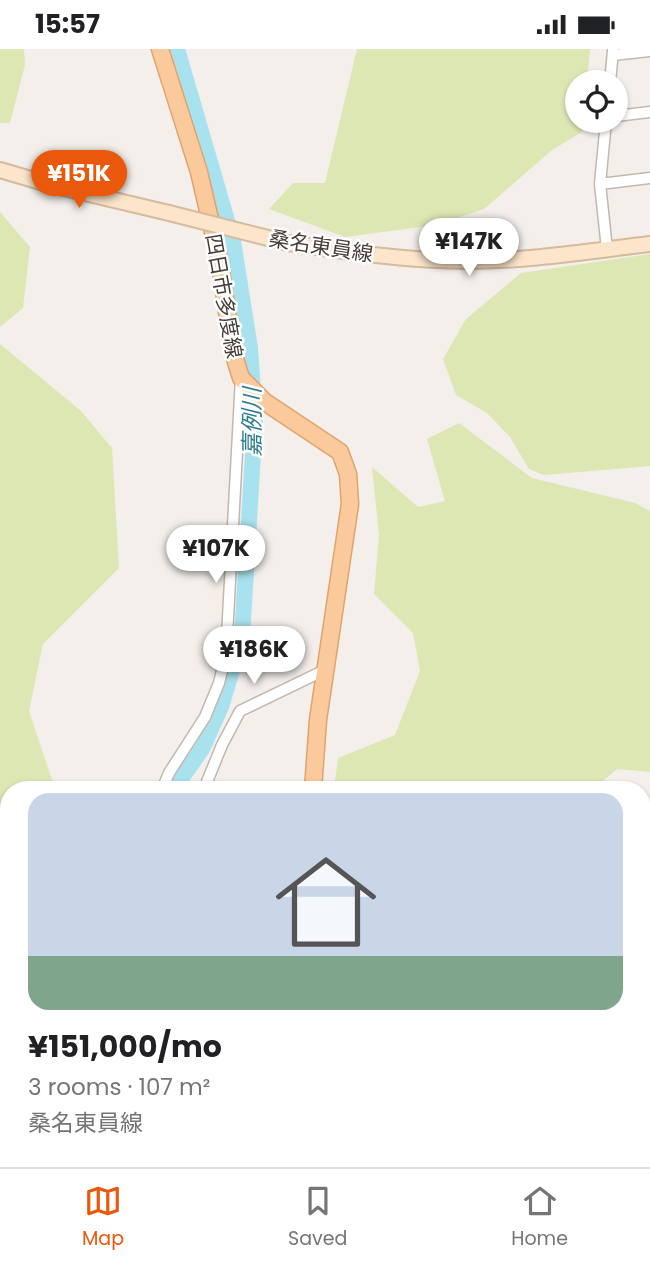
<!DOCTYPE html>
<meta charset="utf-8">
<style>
:root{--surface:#fff;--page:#f2f2f2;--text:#202124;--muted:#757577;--line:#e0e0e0;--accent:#ea580c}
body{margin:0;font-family:Poppins,"Noto Sans JP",sans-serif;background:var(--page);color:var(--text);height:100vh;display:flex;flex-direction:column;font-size:26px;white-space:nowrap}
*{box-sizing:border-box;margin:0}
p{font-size:23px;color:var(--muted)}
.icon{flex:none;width:38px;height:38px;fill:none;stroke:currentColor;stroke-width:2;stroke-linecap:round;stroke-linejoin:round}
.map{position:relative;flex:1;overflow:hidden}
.sheet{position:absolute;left:0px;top:732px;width:651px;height:387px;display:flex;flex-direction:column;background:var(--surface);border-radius:28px 28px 0 0;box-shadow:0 2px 5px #0004}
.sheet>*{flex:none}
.fabs{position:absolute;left:565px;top:21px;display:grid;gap:14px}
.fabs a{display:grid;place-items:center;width:63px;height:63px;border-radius:50%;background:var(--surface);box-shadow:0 2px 5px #0004;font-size:35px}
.price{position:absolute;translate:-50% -60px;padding:0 16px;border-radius:24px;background:#fff;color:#222;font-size:23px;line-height:46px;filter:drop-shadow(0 2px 4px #0008)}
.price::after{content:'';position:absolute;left:50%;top:42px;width:21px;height:16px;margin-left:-10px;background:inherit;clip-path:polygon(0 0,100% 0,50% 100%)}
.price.current{background:var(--accent);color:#fff}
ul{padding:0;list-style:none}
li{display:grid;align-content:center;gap:14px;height:371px;padding:0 28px}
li+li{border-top:2px solid var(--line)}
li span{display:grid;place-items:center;height:217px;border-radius:21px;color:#555}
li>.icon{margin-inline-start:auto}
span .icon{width:126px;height:126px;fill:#fffc;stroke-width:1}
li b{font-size:30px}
.status{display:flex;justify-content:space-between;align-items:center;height:49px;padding:0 35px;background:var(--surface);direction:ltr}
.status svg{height:19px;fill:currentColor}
.dock{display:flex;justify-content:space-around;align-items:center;height:98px;border-top:2px solid var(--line);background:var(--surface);font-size:19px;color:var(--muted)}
.dock a{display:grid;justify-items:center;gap:4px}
.dock .current{color:var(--accent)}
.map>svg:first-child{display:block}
.green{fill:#dce7b4}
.water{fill:#a9e2ef}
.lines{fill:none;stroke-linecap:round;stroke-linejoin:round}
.river{stroke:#a9e2ef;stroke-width:16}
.minor-casing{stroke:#c3b7af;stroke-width:13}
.tertiary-casing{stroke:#c3b7af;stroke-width:16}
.secondary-casing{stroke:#d6ba9e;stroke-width:18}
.primary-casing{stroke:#e0a36c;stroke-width:19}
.minor{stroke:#fff;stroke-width:10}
.tertiary{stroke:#fff;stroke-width:12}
.secondary{stroke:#fde5cb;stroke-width:14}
.primary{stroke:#fbca9c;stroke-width:16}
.secondary-bridge-casing{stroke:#d6ba9e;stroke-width:18;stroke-linecap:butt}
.secondary-bridge{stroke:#fde5cb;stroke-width:14}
.labels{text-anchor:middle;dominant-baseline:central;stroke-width:5;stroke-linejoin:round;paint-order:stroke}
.street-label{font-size:21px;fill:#483e38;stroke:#fff}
.water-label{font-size:23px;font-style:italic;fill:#2d7e92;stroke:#fff}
</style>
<div class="status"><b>15:57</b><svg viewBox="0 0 49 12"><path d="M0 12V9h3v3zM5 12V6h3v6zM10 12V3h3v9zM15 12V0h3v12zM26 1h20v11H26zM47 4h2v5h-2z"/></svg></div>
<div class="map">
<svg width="650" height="1118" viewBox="0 0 650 1118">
<rect width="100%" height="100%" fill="#f4efea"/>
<path class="green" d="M 0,0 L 24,0 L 25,16 L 10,74 L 0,74 Z
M 357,0 L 590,0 L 587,33 L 578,33 L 578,72 L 583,72 L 582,83 L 552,101 L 484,160 L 436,176 L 345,188 L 269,160 L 293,134 L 325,134 Z
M 0,163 L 30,198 L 23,259 L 0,278 Z
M 650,205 L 650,417 L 544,426 L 529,420 L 510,388 L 487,364 L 456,346 L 443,310 L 466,270 L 521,224 Z
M 0,295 L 81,362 L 112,399 L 119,519 L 43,595 L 29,662 L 55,740 L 9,740 L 9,894 L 0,812 Z
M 459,374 L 532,429 L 635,454 L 650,462 L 650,723 L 617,720 L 593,740 L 334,740 L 338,709 L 395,686 L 420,622 L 413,584 L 374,545 L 379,486 L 372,418 L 418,458 L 445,452 L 427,390 Z
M 642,763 L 650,771 L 650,990 L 642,997 Z
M 39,1110 L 114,1110 L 115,1118 L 42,1118 Z"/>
<path class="water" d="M 642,1067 L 650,1070 L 650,1118 L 581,1118 L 593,1110 L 642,1110 Z"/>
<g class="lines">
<path class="river" d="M 174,740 L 202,700 L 221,658 L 242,588 L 255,372 L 250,299 L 233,192 L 177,0
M 124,1110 L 125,1118"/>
<g class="minor-casing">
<path id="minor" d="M 613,6 L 650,2
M 610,33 L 613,2
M 616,67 L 650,63
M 606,72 L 600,135 L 607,200
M 600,135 L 650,129
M 166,740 L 164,736 L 169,724 L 205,668 L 219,634 L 226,605 L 241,329
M 204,740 L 222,696 L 240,662 L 325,621
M 642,756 L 650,765
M 0,960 L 9,971
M 0,1063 L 9,1074
M 32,1110 L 36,1118
M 132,1110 L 133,1118
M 243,1110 L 244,1118
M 421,1110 L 430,1118
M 410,1118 L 413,1110"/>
</g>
<g class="tertiary-casing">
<path id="tertiary" d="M 642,1004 L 650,997"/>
</g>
<g class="secondary-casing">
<path id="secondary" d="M 0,121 L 51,136 L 169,164
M 288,194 C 348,203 408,212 469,212 C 529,212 590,202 650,195"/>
</g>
<g class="primary-casing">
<path id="primary" d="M 160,0 L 199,123 L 219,209 L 233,303 L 241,329 L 265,353 L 340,403 L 348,425 L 350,455 L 318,671 L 313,740
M 345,1110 L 346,1118"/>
</g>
<use href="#minor" class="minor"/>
<use href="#tertiary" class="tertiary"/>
<use href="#secondary" class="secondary"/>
<use href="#primary" class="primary"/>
<g class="secondary-bridge-casing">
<path id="secondary-bridge" d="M 169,164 L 288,194"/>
</g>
<use href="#secondary-bridge" class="secondary-bridge"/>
</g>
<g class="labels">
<g class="street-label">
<text transform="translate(321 197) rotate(9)">桑名東員線</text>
<text transform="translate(224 247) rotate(80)">四日市多度線</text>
</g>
<g class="water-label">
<text transform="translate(252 373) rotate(-90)">嘉例川</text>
</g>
</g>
</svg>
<div class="fabs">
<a><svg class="icon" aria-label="locate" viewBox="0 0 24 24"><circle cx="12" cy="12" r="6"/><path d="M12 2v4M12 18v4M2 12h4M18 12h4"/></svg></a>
</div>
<b class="price current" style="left:79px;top:161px">¥151K</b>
<b class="price" style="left:469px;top:229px">¥147K</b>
<b class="price" style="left:216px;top:536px">¥107K</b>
<b class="price" style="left:254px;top:637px">¥186K</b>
<section class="sheet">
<ul>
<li><span style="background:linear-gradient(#c9d6e8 75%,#7fa58c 0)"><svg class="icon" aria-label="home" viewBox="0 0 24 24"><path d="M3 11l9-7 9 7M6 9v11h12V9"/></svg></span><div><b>¥151,000/mo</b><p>3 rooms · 107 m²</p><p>桑名東員線</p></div></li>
</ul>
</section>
</div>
<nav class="dock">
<a class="current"><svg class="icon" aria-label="map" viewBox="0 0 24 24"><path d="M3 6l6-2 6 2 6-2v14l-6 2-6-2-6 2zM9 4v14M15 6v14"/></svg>Map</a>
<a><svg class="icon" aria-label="saved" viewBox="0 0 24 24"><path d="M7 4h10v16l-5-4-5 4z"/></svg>Saved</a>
<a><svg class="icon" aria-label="home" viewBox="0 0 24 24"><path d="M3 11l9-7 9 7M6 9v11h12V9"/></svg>Home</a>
</nav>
